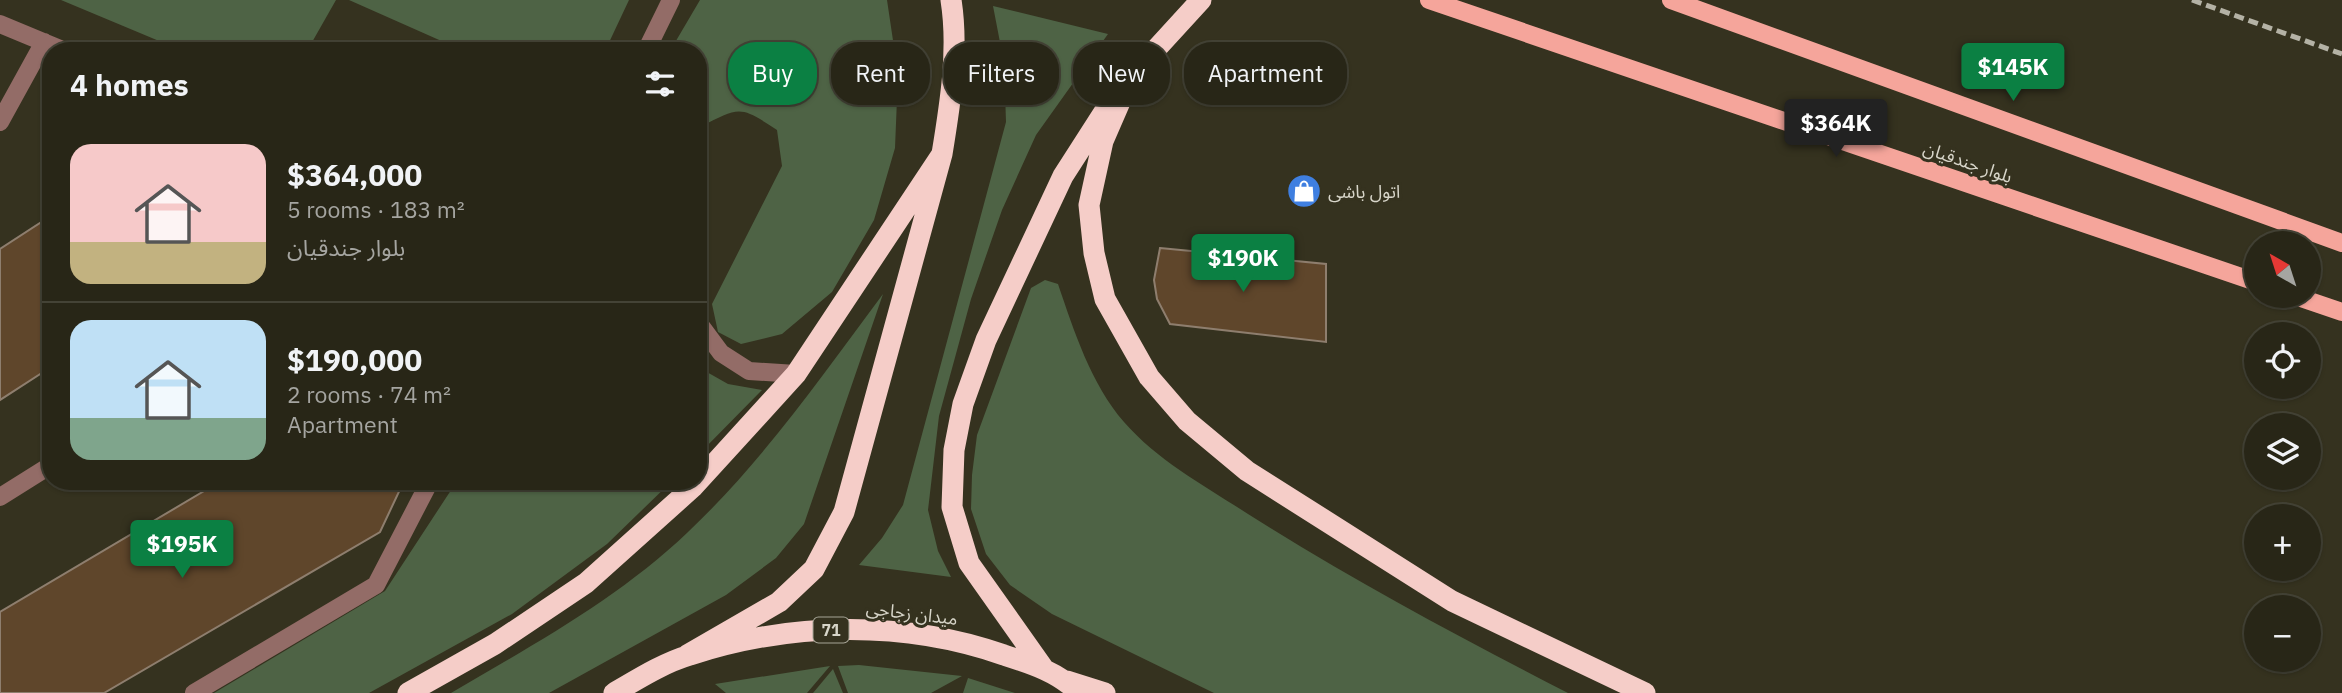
<!DOCTYPE html>
<meta charset="utf-8">
<style>
:root{--surface:#282617;--page:#343224;--text:#f1f3f6;--muted:#a5a5a1;--line:#444336;--accent:#0b8043}
body{margin:0;font-family:"IBM Plex Sans","Noto Sans Arabic",sans-serif;background:var(--page);color:var(--text);height:100vh;display:flex;flex-direction:column;font-size:26px;white-space:nowrap}
*{box-sizing:border-box;margin:0}
p{font-size:23px;color:var(--muted)}
.icon{flex:none;width:38px;height:38px;fill:none;stroke:currentColor;stroke-width:2;stroke-linecap:round;stroke-linejoin:round}
.map{position:relative;flex:1;overflow:hidden}
.details{position:absolute;left:42px;top:42px;width:665px;height:448px;display:flex;flex-direction:column;background:var(--surface);border-radius:28px;box-shadow:0 2px 5px #0004,0 0 0 2px var(--line)}
.details>*{flex:none}
.guide{position:absolute;left:728px;top:42px;width:665px;height:63px;display:flex;gap:14px}
.needle{width:46px;rotate:321deg}
.buttons{position:absolute;left:2244px;top:231px;display:grid;gap:14px}
.buttons a{display:grid;place-items:center;width:77px;height:77px;border-radius:50%;background:var(--surface);box-shadow:0 2px 5px #0004,0 0 0 2px var(--line);font-size:35px}
.price{position:absolute;translate:-50% -60px;padding:0 16px;border-radius:7px;background:var(--accent);color:#fff;font-size:23px;line-height:46px;filter:drop-shadow(0 2px 4px #0008)}
.price::after{content:'';position:absolute;left:50%;top:42px;width:21px;height:16px;margin-left:-10px;background:inherit;clip-path:polygon(0 0,100% 0,50% 100%)}
.price.active{background:#222;color:#fff}
ul{padding:0;list-style:none}
li{display:flex;align-items:center;gap:21px;height:175px;padding:0 28px}
li+li{border-top:2px solid var(--line)}
li span{display:grid;place-items:center;flex:none;width:196px;height:140px;border-radius:21px;color:#555}
li>.icon{margin-inline-start:auto}
span .icon{width:84px;height:84px;fill:#fffc;stroke-width:1}
li b{font-size:30px}
h2{display:flex;justify-content:space-between;align-items:center;height:84px;padding:0 28px;font-size:30px}
.pill{padding:0 24px;border-radius:28px;background:var(--surface);box-shadow:0 2px 5px #0004,0 0 0 2px var(--line);font-size:24px;line-height:63px}
.pill.active{background:var(--accent);color:#fff}
.map>svg:first-child{display:block}
.green{fill:#4e6345}
.building{fill:#5f462b;stroke:#8e7e6e;stroke-width:2}
.lines{fill:none;stroke-linecap:round;stroke-linejoin:round}
.minor{stroke:#936c67;stroke-width:18}
.major{stroke:#f5a59b;stroke-width:18}
.highway{stroke:#f5cdc8;stroke-width:21}
.rail{stroke:#b4b2a5;stroke-width:5;stroke-dasharray:10 5;stroke-linecap:butt}
.labels{text-anchor:middle;dominant-baseline:central;stroke-width:6;stroke-linejoin:round;paint-order:stroke}
.shield{fill:#35321f;stroke:#a6a496;stroke-width:2}
.shield-label{font-size:16px;font-weight:bold;fill:#d7d5c9}
.street-label{font-size:18px;fill:#d7d5c9;stroke:#35321f}
.poi-label{font-size:18px;fill:#d7d5c9;stroke:#35321f;text-anchor:start}
</style>
<div class="map">
<svg width="2342" height="693" viewBox="0 0 2342 693">
<rect width="100%" height="100%" fill="#35321f"/>
<path class="green" d="M 61,0 L 336,0 L 307,51 L 183,51 Z
M 349,0 L 629,0 L 605,51 L 464,51 Z
M 700,0 L 887,0 L 898,74 L 895,148 L 874,220 L 832,292 L 782,334 L 741,344 L 718,332 L 712,304 L 782,166 L 777,130 C 739,105 740,107 700,127 L 698,125 L 698,51 L 670,51 Z
M 993,6 L 1108,34 L 1036,135 L 1002,210 L 971,299 L 939,416 L 928,510 L 938,551 L 951,577 L 859,565 L 882,538 L 903,505 L 1006,122 L 1004,63 Z
M 1045,280 L 1058,284 C 1074,331 1091,384 1124,422 C 1158,461 1205,486 1248,514 C 1352,580 1459,637 1568,693 L 1214,693 L 1052,614 L 1010,585 L 986,554 L 971,509 L 972,475 L 977,435 L 1031,288 Z
M 883,294 L 804,524 L 776,558 L 726,595 L 549,693 L 451,693 C 533,645 619,598 688,532 C 763,461 822,376 883,294 Z
M 698,367 L 728,384 L 762,390 L 698,455 Z
M 457,481 L 672,481 L 607,544 L 512,614 L 369,693 L 214,693 L 385,591 Z
M 859,665 L 962,676 L 931,693 L 848,693 L 838,666 Z
M 830,666 L 807,693 L 726,693 L 715,684 Z
M 833,669 L 843,693 L 813,693 Z
M 968,678 L 1015,693 L 963,693 Z"/>
<path class="building" d="M 51,213 L 51,367 L 0,400 L 0,249 L 49,217 Z
M 1160,248 L 1326,264 L 1326,342 L 1170,324 L 1157,299 L 1154,280 Z
M 221,481 L 404,481 L 380,532 L 104,693 L 0,693 L 0,612 Z"/>
<g class="lines">
<path class="minor" d="M 0,24 L 65,51
M 646,51 L 671,0
M 0,122 L 44,42
M 698,322 L 721,353 L 749,371 L 796,374
M 0,497 L 51,465
M 194,693 L 376,585 L 430,481"/>
<path class="major" d="M 1429,0 L 2256,282
M 1671,0 L 2342,243
M 2295,296 L 2342,312"/>
<path class="highway" d="M 1133,72 L 1103,141 L 1089,205 L 1094,253 L 1105,299 L 1149,377 L 1187,421 L 1247,471 L 1452,601 L 1645,693
M 1125,83 L 1201,0
M 687,655 L 779,602 L 814,569 L 844,512 L 942,154 C 950,105 959,50 951,0
M 1044,669 L 969,563 L 952,507 L 954,450 L 963,404 L 986,340 L 1063,176 L 1106,109
M 1067,681 L 1105,693
M 408,693 L 495,644 L 586,583 L 693,487 L 796,374 L 942,154
M 614,693 C 638,679 663,663 690,655 C 791,622 904,620 1004,655 C 1032,664 1058,672 1079,693"/>
<path class="rail" d="M 2192,0 L 2342,54"/>
</g>
<defs>
<g id="shop-disc" transform="scale(1.75)"><circle r="9.5" fill="#3f7fe0" stroke="#35321f"/><path d="M-5-2.5h2.3a2.7 3.5 0 0 1 5.4 0H5L5.5 6h-11ZM-1.5-2.5h3a1.5 2.3 0 0 0-3 0Z" fill="#fff"/></g>
</defs>
<g fill-rule="evenodd">
<use href="#shop-disc" x="1304" y="191"/>
</g>
<g class="labels">
<rect class="shield" x="813.5" y="617.5" width="35" height="25" rx="5"/>
<g class="shield-label">
<text x="831" y="630">71</text>
</g>
<g class="street-label">
<text transform="translate(1968 162) rotate(19)">بلوار جندقیان</text>
<text transform="translate(912 613) rotate(7)">میدان زجاجی</text>
</g>
<g class="poi-label">
<text x="1328" y="191">اتول باشی</text>
</g>
</g>
</svg>
<div class="buttons">
<a><svg class="needle" viewBox="-14 -14 28 28"><path d="M0-13l5 13h-10z" fill="#e53935"/><path d="M0 13l5-13h-10z" fill="#a5a5a1"/></svg></a>
<a><svg class="icon" aria-label="locate" viewBox="0 0 24 24"><circle cx="12" cy="12" r="6"/><path d="M12 2v4M12 18v4M2 12h4M18 12h4"/></svg></a>
<a><svg class="icon" aria-label="layers" viewBox="0 0 24 24"><path d="M12 4l9 5-9 5-9-5zM3 14l9 5 9-5"/></svg></a>
<a>+</a>
<a>−</a>
</div>
<b class="price" style="left:2013px;top:103px">$145K</b>
<b class="price active" style="left:1836px;top:159px">$364K</b>
<b class="price" style="left:1243px;top:294px">$190K</b>
<b class="price" style="left:182px;top:580px">$195K</b>
<div class="guide">
<a class="pill active">Buy</a>
<a class="pill">Rent</a>
<a class="pill">Filters</a>
<a class="pill">New</a>
<a class="pill">Apartment</a>
</div>
<section class="details">
<h2>4 homes<svg class="icon" aria-label="filters" viewBox="0 0 24 24"><path d="M4 7h16M4 17h16"/><circle cx="9" cy="7" r="2"/><circle cx="15" cy="17" r="2"/></svg></h2>
<ul>
<li><span style="background:linear-gradient(#f6c9c9 70%,#c2b280 0)"><svg class="icon" aria-label="home" viewBox="0 0 24 24"><path d="M3 11l9-7 9 7M6 9v11h12V9"/></svg></span><div><b>$364,000</b><p>5 rooms · 183 m²</p><p>بلوار جندقیان</p></div></li>
<li><span style="background:linear-gradient(#bfe0f5 70%,#7fa58c 0)"><svg class="icon" aria-label="home" viewBox="0 0 24 24"><path d="M3 11l9-7 9 7M6 9v11h12V9"/></svg></span><div><b>$190,000</b><p>2 rooms · 74 m²</p><p>Apartment</p></div></li>
</ul>
</section>
</div>
